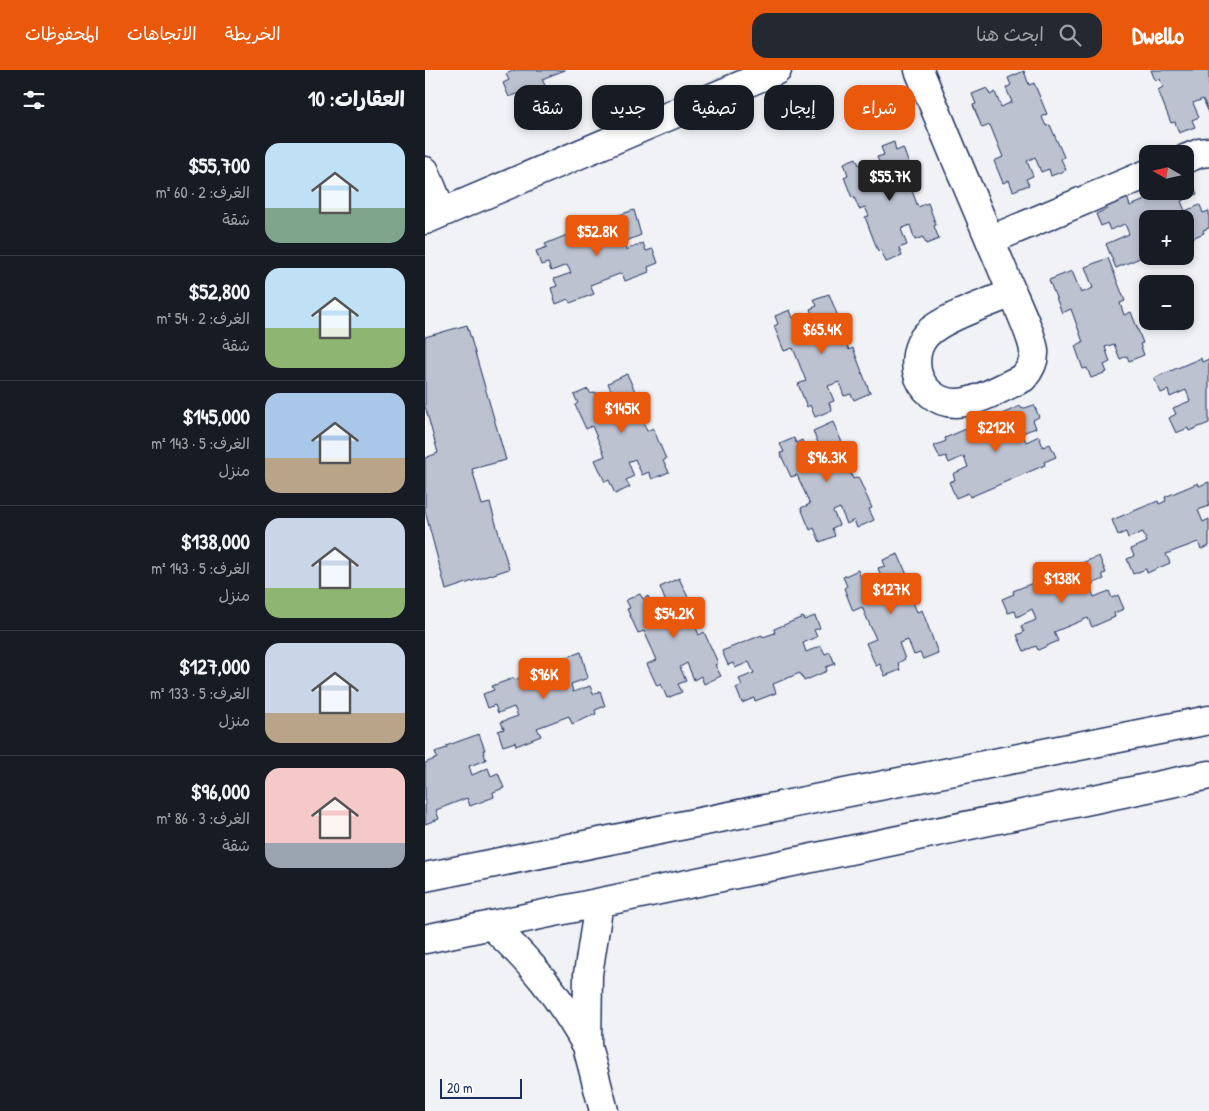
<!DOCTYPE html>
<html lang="ar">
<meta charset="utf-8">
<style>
:root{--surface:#171b24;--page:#242831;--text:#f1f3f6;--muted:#9ea1a6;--line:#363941;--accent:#ea580c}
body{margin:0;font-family:"Patrick Hand","Playpen Sans Arabic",sans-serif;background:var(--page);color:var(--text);direction:rtl;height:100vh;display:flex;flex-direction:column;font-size:19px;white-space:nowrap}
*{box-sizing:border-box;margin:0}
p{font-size:16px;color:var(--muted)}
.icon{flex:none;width:28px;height:28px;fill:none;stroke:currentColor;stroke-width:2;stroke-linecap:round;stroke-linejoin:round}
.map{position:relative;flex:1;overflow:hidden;direction:ltr}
.details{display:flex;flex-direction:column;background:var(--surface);width:425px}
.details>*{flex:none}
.top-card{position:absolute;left:15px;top:15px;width:475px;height:45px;direction:rtl;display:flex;gap:10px}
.needle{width:32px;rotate:279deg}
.fabs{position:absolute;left:714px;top:75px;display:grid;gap:10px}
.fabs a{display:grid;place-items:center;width:55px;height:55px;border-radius:10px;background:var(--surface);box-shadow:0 2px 8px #0003;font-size:25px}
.scale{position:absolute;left:15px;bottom:12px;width:82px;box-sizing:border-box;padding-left:5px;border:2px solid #1b2f5e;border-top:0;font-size:14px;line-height:18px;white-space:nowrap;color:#1b2f5e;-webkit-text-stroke:4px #fff;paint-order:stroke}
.price{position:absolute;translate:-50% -42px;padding:0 11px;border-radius:5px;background:var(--accent);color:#fff;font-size:16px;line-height:32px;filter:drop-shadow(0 1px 2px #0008)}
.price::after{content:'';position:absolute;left:50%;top:30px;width:15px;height:11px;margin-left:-8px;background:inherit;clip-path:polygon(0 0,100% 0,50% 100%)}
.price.active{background:#222;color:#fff}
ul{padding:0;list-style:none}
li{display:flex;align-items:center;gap:15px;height:125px;padding:0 20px}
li+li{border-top:1px solid var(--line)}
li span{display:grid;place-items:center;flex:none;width:140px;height:100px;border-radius:15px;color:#555}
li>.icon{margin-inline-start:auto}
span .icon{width:60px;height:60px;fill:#fffc;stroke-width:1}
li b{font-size:21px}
h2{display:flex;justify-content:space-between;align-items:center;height:60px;padding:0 20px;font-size:21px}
.pill{padding:0 18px;border-radius:15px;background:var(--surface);box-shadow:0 2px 8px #0003;font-size:18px;line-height:45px}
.pill.active{background:var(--accent);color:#fff}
header{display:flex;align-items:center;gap:30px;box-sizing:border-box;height:70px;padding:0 25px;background:var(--accent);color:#fff}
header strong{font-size:24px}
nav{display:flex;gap:28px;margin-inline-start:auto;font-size:18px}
.search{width:350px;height:45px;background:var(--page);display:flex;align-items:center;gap:12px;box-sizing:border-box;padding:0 18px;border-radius:15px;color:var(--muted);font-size:19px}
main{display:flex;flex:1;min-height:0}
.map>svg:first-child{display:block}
.building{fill:#bcc2d0;stroke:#1b2f5e}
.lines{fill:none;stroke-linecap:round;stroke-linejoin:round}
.minor-casing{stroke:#1b2f5e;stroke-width:31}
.minor{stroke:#fff;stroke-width:28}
</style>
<header>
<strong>Dwello</strong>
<div class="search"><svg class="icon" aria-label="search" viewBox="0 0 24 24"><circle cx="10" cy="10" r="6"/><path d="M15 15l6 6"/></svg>ابحث هنا</div>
<nav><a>الخريطة</a><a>الاتجاهات</a><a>المحفوظات</a></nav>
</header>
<main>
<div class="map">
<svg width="784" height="1041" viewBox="0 0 784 1041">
<rect width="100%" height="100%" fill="#f1f2f5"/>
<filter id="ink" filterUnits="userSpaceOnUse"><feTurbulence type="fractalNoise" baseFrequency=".02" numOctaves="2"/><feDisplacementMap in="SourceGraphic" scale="10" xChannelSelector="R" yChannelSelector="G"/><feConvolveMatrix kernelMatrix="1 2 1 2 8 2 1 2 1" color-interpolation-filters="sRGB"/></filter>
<g filter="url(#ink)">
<path class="building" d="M 90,0 L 140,0 L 117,9 L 121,18 L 97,27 L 95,23 L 84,27 L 78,13 L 84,10 L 81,4 Z
M 726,0 L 784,0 L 784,43 L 778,29 L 768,33 L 774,47 L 767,50 L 770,57 L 754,63 L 750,52 L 746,53 L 733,20 L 738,17 L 735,9 L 730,10 Z
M 599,1 L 604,15 L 609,13 L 622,44 L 617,47 L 621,56 L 625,55 L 639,87 L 636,89 L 641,100 L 626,106 L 624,99 L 616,102 L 610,87 L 602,91 L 608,106 L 601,109 L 604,115 L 588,121 L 584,110 L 578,113 L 569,91 L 578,87 L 565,55 L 557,58 L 548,35 L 551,34 L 547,24 L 562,18 L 565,25 L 570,22 L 576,37 L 587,32 L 581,18 L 586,15 L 583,8 Z
M 469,72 L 471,81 L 478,78 L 487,102 L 481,104 L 493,137 L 503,133 L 511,155 L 509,156 L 514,169 L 501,174 L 498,167 L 490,170 L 485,155 L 476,159 L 482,175 L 474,178 L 477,186 L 461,192 L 456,180 L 453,181 L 440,147 L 444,146 L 440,137 L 434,139 L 429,127 L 427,128 L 419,107 L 423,105 L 419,93 L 431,88 L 434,95 L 445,90 L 448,98 L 453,96 L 455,104 L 458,102 L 452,87 L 459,85 L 456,77 Z
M 763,102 L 772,124 L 756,131 L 760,141 L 775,135 L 778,143 L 784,141 L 784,158 L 778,160 L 779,163 L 760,171 L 760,149 L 722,149 L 722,185 L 691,198 L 681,174 L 704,164 L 700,154 L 685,160 L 682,153 L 676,156 L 671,144 L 682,139 L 681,136 L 702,127 L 705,136 L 738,123 L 737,121 L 760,121 L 760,103 Z
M 209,140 L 216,165 L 199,172 L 201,180 L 218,173 L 221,181 L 228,179 L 233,193 L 223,197 L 224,202 L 200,211 L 197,203 L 165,215 L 169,224 L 145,233 L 143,229 L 131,234 L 126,218 L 132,216 L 129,209 L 146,203 L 142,195 L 126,201 L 123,193 L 116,195 L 111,181 L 122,177 L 120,174 L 142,165 L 151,163 L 153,168 L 167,163 L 165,157 L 177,153 L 176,151 Z
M 683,188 L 700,231 L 695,233 L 699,245 L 706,242 L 718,273 L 715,274 L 719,285 L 704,291 L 702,286 L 695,289 L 689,274 L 680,277 L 685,292 L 679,295 L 682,302 L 666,308 L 662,298 L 658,299 L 650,276 L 658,272 L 646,239 L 637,243 L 624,210 L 647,201 L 656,223 L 668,218 L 660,197 Z
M 404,224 L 421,267 L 419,268 L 424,280 L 428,278 L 445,323 L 429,330 L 426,324 L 419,326 L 414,312 L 403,316 L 409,331 L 404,333 L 407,340 L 390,347 L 385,335 L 382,337 L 373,314 L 381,311 L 368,278 L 359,281 L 349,256 L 353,254 L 350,246 L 365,240 L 368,248 L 381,243 L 384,251 L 389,249 L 385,239 L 392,236 L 389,229 Z
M 42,255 L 81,390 L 47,399 L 57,435 L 65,433 L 84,499 L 21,520 L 0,441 L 0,388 L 13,383 L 0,336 L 0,267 Z
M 776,288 L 777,292 L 784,289 L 784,353 L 764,361 L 763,358 L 751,363 L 744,348 L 751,344 L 748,338 L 765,331 L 761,320 L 745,327 L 743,320 L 736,323 L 729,308 Z
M 202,304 L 222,347 L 217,349 L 222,361 L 228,358 L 241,389 L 238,391 L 244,402 L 227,409 L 224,402 L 217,405 L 210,389 L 203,392 L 209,406 L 201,410 L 205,417 L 190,424 L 184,410 L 180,412 L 170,390 L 180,386 L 167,356 L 161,359 L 150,335 L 153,333 L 149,325 L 163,319 L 166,324 L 171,322 L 179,339 L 191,333 L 183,313 Z
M 609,335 L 614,347 L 608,350 L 611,358 L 597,363 L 601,372 L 614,366 L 618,377 L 625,374 L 631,387 L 619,392 L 620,395 L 545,427 L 543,423 L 531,428 L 524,412 L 530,410 L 528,404 L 543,397 L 539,386 L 524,393 L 521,386 L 515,388 L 509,376 L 521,371 L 520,368 L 541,359 L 545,367 L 569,357 L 566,349 L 595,336 L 597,339 Z
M 408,352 L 427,395 L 423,397 L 428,409 L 433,407 L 447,438 L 444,439 L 449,450 L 432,458 L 429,450 L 422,454 L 415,438 L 408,441 L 414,455 L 407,458 L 410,466 L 395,472 L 389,458 L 385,460 L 376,438 L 385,434 L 372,405 L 366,407 L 355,383 L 359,382 L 355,374 L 369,368 L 371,373 L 377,370 L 384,387 L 397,382 L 388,361 Z
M 784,412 L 784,436 L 773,440 L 778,452 L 784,449 L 784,476 L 776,479 L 773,472 L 741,484 L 745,493 L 722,503 L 721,499 L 708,504 L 702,489 L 709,486 L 706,479 L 722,472 L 718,462 L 703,468 L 701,462 L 693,465 L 687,450 L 733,431 L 734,434 L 741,431 L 740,427 L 773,413 L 774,416 Z
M 473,484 L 492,528 L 487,530 L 492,542 L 497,540 L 513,583 L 498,589 L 495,583 L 489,585 L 483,570 L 474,573 L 480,589 L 473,593 L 475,600 L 460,606 L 455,594 L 451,596 L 441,573 L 451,569 L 437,537 L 428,541 L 419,518 L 422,516 L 418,507 L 433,500 L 436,508 L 443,505 L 450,521 L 460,517 L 453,498 L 460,496 L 458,490 Z
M 674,486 L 681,503 L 677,504 L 679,509 L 664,515 L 669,527 L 684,521 L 687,528 L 693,525 L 699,539 L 689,543 L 690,547 L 667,557 L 663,548 L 629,562 L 633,571 L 613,580 L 611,576 L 599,581 L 592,565 L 599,562 L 596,556 L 611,550 L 607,539 L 592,547 L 590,541 L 583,543 L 577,529 L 589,524 L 588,521 L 620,508 L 622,514 L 632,510 L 630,504 Z
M 254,508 L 274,551 L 269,553 L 274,565 L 279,562 L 293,593 L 290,595 L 296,606 L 279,614 L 276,606 L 269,610 L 262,593 L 255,597 L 261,611 L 253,614 L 257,622 L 242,628 L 236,614 L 232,616 L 222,594 L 232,590 L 219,561 L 213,563 L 202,539 L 205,538 L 201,530 L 215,524 L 218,529 L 223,526 L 231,543 L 243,538 L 235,517 Z
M 390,546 L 395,558 L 389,560 L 392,567 L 378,573 L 381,582 L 396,576 L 400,584 L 405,582 L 410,594 L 401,597 L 402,601 L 379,611 L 375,603 L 348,614 L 351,623 L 330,631 L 329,628 L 317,633 L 311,618 L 317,615 L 314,609 L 329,603 L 324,592 L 310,598 L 308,593 L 303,595 L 297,581 L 337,565 L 338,567 L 350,563 L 349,559 L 378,547 L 379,550 Z
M 156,582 L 163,608 L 146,614 L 148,622 L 165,616 L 168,624 L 175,621 L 180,636 L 170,640 L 171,644 L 147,654 L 144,646 L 112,658 L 116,666 L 91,676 L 90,672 L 78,676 L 73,661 L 79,659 L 76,652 L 93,646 L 89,637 L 73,643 L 70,635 L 63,638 L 58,624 L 69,620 L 67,616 L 89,608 L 90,610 L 98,606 L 100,611 L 114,606 L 112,600 L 124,595 L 123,594 Z
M 54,664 L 60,680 L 58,680 L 61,690 L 44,696 L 47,705 L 63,698 L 66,706 L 73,703 L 79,718 L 68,722 L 69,727 L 45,736 L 42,728 L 11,740 L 14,749 L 0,754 L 0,693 L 12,688 L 10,682 L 22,678 L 21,676 Z"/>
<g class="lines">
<g class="minor-casing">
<path id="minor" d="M 494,0 C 522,68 550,135 579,203 C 586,222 607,263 609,281 C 610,292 605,300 598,308 C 570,320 533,347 506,324 C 499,318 494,310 492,301 C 490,289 492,275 501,265 C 516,248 564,233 587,223
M 760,89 L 775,83 L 784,82
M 0,101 L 17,143
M 0,150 L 352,0
M 565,170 L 722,104
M 0,807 L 784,650
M 174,833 L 163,904 L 162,976 L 179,1041
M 66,855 C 108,894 133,925 161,974
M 0,869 L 784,705"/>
</g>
<use href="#minor" class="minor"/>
</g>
</g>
</svg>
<div class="fabs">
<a><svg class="needle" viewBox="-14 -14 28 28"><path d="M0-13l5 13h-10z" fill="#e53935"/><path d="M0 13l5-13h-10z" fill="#9ea1a6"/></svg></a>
<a>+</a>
<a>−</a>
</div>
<div class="scale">20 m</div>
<b class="price active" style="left:465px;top:132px">$55.7K</b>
<b class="price" style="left:172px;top:187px">$52.8K</b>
<b class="price" style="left:397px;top:285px">$65.4K</b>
<b class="price" style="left:197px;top:364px">$145K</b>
<b class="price" style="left:571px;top:383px">$212K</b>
<b class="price" style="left:402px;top:413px">$96.3K</b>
<b class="price" style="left:637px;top:534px">$138K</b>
<b class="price" style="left:466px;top:545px">$127K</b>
<b class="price" style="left:249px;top:569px">$54.2K</b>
<b class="price" style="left:119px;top:630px">$96K</b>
<div class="top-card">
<a class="pill active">شراء</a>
<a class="pill">إيجار</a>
<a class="pill">تصفية</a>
<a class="pill">جديد</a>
<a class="pill">شقة</a>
</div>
</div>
<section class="details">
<h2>العقارات: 10<svg class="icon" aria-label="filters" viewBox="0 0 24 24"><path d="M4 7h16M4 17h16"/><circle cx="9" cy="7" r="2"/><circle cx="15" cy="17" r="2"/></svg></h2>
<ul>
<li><span style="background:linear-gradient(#bfe0f5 65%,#7fa58c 0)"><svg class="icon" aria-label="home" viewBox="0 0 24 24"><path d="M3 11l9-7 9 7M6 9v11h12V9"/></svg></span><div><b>$55,700</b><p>الغرف: 2 · 60 m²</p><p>شقة</p></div></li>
<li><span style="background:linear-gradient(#bfe0f5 60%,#8fb573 0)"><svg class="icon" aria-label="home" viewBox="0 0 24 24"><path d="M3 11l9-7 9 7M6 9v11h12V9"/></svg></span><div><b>$52,800</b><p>الغرف: 2 · 54 m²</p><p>شقة</p></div></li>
<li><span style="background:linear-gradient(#a9c7e8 65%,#b9a48a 0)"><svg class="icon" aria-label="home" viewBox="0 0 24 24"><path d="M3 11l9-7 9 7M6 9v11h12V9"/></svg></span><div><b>$145,000</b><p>الغرف: 5 · 143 m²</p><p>منزل</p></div></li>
<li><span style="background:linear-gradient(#c9d6e8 70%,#8fb573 0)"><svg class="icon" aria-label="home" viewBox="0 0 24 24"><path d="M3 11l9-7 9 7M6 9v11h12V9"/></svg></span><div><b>$138,000</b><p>الغرف: 5 · 143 m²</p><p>منزل</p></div></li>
<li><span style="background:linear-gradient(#c9d6e8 70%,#b9a48a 0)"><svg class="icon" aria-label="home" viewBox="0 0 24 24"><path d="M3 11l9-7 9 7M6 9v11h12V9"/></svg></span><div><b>$127,000</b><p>الغرف: 5 · 133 m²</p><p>منزل</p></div></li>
<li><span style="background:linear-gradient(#f6c9c9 75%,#9aa5b1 0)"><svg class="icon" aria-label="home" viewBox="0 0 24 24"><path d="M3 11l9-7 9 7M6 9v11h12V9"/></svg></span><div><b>$96,000</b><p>الغرف: 3 · 86 m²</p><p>شقة</p></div></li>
</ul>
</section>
</main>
